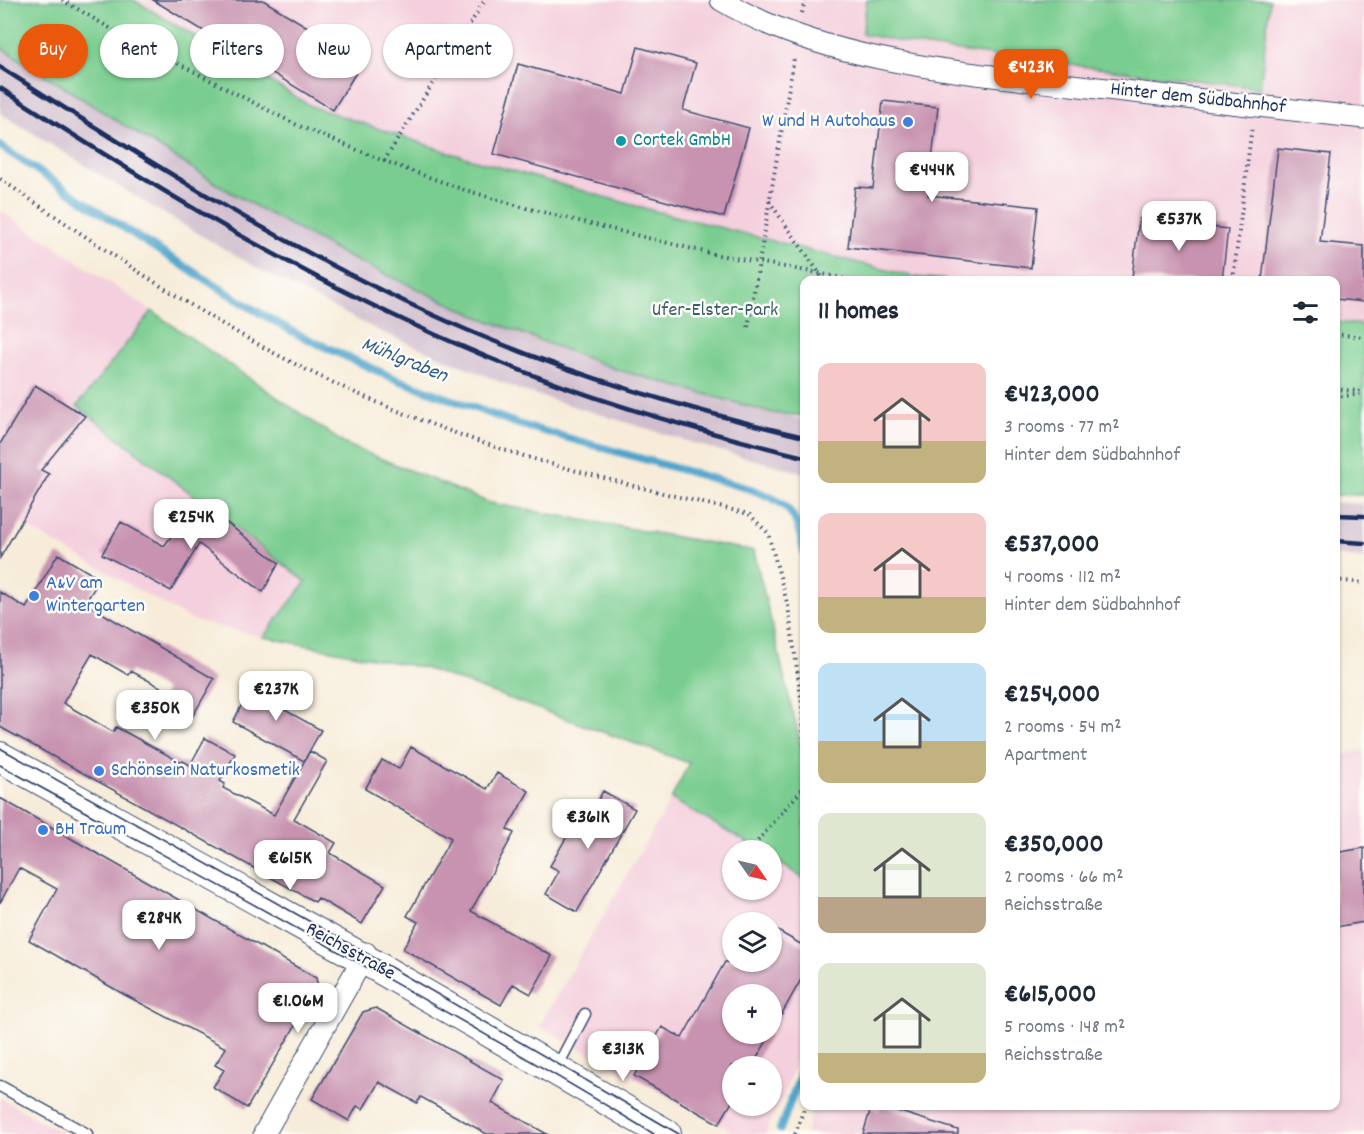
<!DOCTYPE html>
<meta charset="utf-8">
<style>
:root{--surface:#fff;--page:#f2f2f3;--text:#1f2937;--muted:#747a83;--accent:#ea580c}
body{margin:0;font-family:Dekko,sans-serif;background:var(--page);color:var(--text);height:100vh;display:flex;flex-direction:column;font-size:22px;white-space:nowrap}
*{box-sizing:border-box;margin:0}
p{font-size:20px;color:var(--muted)}
.icon{flex:none;width:33px;height:33px;fill:none;stroke:currentColor;stroke-width:2;stroke-linecap:round;stroke-linejoin:round}
.map{position:relative;flex:1;overflow:hidden}
.panel{position:absolute;left:800px;top:276px;width:540px;height:834px;display:flex;flex-direction:column;background:var(--surface);border-radius:12px;box-shadow:0 2px 4px #0004}
.panel>*{flex:none}
.guide{position:absolute;left:18px;top:24px;width:570px;height:54px;display:flex;gap:12px}
.needle{width:39px;rotate:124deg}
.tools{position:absolute;left:722px;top:840px;display:grid;gap:12px}
.tools a{display:grid;place-items:center;width:60px;height:60px;border-radius:50%;background:var(--surface);box-shadow:0 2px 4px #0004;font-size:30px}
.price{position:absolute;translate:-50% -51px;padding:0 14px;border-radius:12px;background:#fff;color:#222;font-size:20px;line-height:39px;filter:drop-shadow(0 2px 3px #0008)}
.price::after{content:'';position:absolute;left:50%;top:36px;width:18px;height:14px;margin-left:-9px;background:inherit;clip-path:polygon(0 0,100% 0,50% 100%)}
.price.on{background:var(--accent);color:#fff}
ul{padding:0;list-style:none}
li{display:flex;align-items:center;gap:18px;height:150px;padding:0 18px}
li span{display:grid;place-items:center;flex:none;width:168px;height:120px;border-radius:12px;color:#555}
li>.icon{margin-inline-start:auto}
span .icon{width:72px;height:72px;fill:#fffc;stroke-width:1}
li b{font-size:26px}
h2{display:flex;justify-content:space-between;align-items:center;height:72px;padding:0 18px;font-size:26px}
.chip{padding:0 21px;border-radius:27px;background:var(--surface);box-shadow:0 2px 4px #0004;font-size:21px;line-height:54px}
.chip.on{background:var(--accent);color:#fff}
.map>svg:first-child{display:block}
.built{fill:#f4cfdd;fill-rule:evenodd}
.industrial{fill:#d0bdcd}
.green{fill:#7acd90;stroke:#4a7e77;stroke-width:1.5}
.lines{fill:none;stroke-linecap:round;stroke-linejoin:round}
.stream{stroke:#4fa5cc;stroke-width:8}
.building{fill:#c893b0}
.service-casing{stroke:#3c4b70;stroke-width:13}
.minor-casing{stroke:#3c4b70;stroke-width:23}
.secondary-casing{stroke:#3c4b70;stroke-width:32}
.path{stroke:#3c4b70;stroke-width:4;stroke-dasharray:1.5 4.5;stroke-linecap:butt}
.service{stroke:#fff;stroke-width:10}
.minor{stroke:#fff;stroke-width:21}
.secondary{stroke:#fff;stroke-width:30}
.tram{stroke:#1b2f5e;stroke-width:1.5}
.rail{stroke:#1b2f5e;stroke-width:4.5}
.shop-dot{fill:#3f7fe0;stroke:#fdfcf7;stroke-width:2}
.culture-dot{fill:#0f9aa8;stroke:#fdfcf7;stroke-width:2}
.labels{text-anchor:middle;dominant-baseline:central;stroke-width:5;stroke-linejoin:round;paint-order:stroke}
.street-label{font-size:20px;fill:#1b2f5e;stroke:#fdfcf7}
.shop-label{font-size:20px;fill:#366cbe;stroke:#fdfcf7;text-anchor:start}
.culture-label{font-size:20px;fill:#0d838f;stroke:#fdfcf7;text-anchor:start}
.park-label{font-size:20px;fill:#385e6d;stroke:#fdfcf7}
.water-label{font-size:21px;font-style:italic;fill:#305e8a;stroke:#fdfcf7}
</style>
<div class="map">
<svg width="1364" height="1134" viewBox="0 0 1364 1134">
<rect width="100%" height="100%" fill="#fdfcf7"/>
<filter id="ink" filterUnits="userSpaceOnUse"><feTurbulence type="fractalNoise" baseFrequency=".0167" numOctaves="2"/><feDisplacementMap in="SourceGraphic" scale="12" xChannelSelector="R" yChannelSelector="G"/><feConvolveMatrix kernelMatrix="1 2 1 2 8 2 1 2 1" color-interpolation-filters="sRGB"/></filter>
<filter id="wash" filterUnits="userSpaceOnUse"><feTurbulence type="fractalNoise" baseFrequency=".008" numOctaves="4" result="noise"/><feDisplacementMap in="SourceGraphic" scale="24" xChannelSelector="R" yChannelSelector="G"/><feGaussianBlur stdDeviation="1.35" result="paint"/><feColorMatrix in="noise" values="0 0 0 0 0 0 0 0 0 0 0 0 0 0 0 0 0 1.4 0 .05"/><feComposite in="paint" operator="in"/></filter>
<g filter="url(#wash)">
<rect width="100%" height="100%" fill="#f7ecd9"/>
<path class="built" d="M 133,0 L 1364,0 L 1364,325 L 1335,322 L 1335,280 L 949,280 L 914,277 L 636,206 L 454,154 L 311,106 Z
M 0,210 L 152,311 L 77,406 L 306,582 L 263,637 L 192,620 L 0,512 Z
M 1364,750 L 1364,1134 L 805,1134 L 814,1106 L 1335,1106 L 1335,756 Z
M 671,799 L 760,850 L 732,850 L 732,890 L 771,890 L 771,857 L 804,879 L 804,1039 L 783,1097 L 765,1134 L 738,1134 L 539,1026 ZM 732,922 L 771,922 L 771,962 L 732,962 ZM 732,994 L 771,994 L 771,1034 L 732,1034 ZM 732,1066 L 771,1066 L 771,1106 L 732,1106 Z
M 0,1098 L 64,1134 L 0,1134 Z"/>
<path class="industrial" d="M 0,47 L 230,192 L 346,256 L 479,317 L 615,369 L 804,420 L 804,473 L 710,448 L 520,390 L 381,332 L 262,271 L 146,203 L 0,113 Z
M 1335,502 L 1364,504 L 1364,558 L 1335,556 Z"/>
<path class="green" d="M 0,0 L 134,0 L 311,106 L 454,154 L 636,206 L 914,277 L 949,280 L 804,280 L 804,416 L 773,413 L 615,369 L 479,317 L 346,256 L 230,192 L 0,47 Z
M 867,0 L 1270,0 L 1260,88 L 926,47 L 862,34 Z
M 152,311 L 345,444 L 490,503 L 754,551 L 804,759 L 804,879 L 771,857 L 771,850 L 760,850 L 671,799 L 689,763 L 424,668 L 263,637 L 306,582 L 77,406 Z
M 1335,322 L 1364,325 L 1364,495 L 1335,495 Z"/>
<g class="lines">
<path class="stream" d="M 0,146 L 147,243 L 253,309 L 297,334 L 393,378 L 518,424 L 750,489 C 790,504 795,509 804,552
M 780,1129 L 804,1065"/>
</g>
<g id="blocks">
<path class="building" d="M 153,0 L 263,0 L 337,45 L 341,37 L 357,31 L 369,38 L 371,48 L 333,110 Z
M 638,47 L 696,63 L 683,110 L 749,128 L 724,217 L 494,154 L 518,64 L 625,94 Z
M 883,101 L 938,107 L 928,195 L 1038,207 L 1031,268 L 848,247 L 855,187 L 873,188 Z
M 1278,148 L 1331,154 L 1320,242 L 1364,246 L 1364,302 L 1335,299 L 1335,280 L 1262,280 Z
M 1139,219 L 1228,229 L 1222,280 L 1154,280 L 1132,278 Z
M 35,385 L 85,416 L 41,470 L 49,474 L 0,558 L 0,444 Z
M 198,501 L 279,563 L 263,592 L 199,544 L 171,591 L 102,554 L 121,522 L 164,546 Z
M 58,554 L 100,579 L 85,603 L 214,679 L 191,719 L 160,701 L 166,690 L 131,671 L 128,675 L 92,654 L 63,703 L 113,732 L 116,727 L 182,763 L 183,761 L 190,765 L 205,738 L 235,754 L 220,781 L 225,784 L 223,788 L 274,815 L 310,751 L 327,761 L 294,819 L 336,843 L 330,853 L 385,885 L 362,924 L 318,898 L 315,902 L 0,727 L 0,592 L 26,608 Z
M 254,681 L 289,699 L 283,709 L 321,730 L 304,761 L 233,722 Z
M 411,747 L 487,789 L 497,773 L 529,791 L 507,829 L 514,833 L 471,911 L 552,956 L 531,994 L 513,984 L 501,1005 L 403,949 L 418,922 L 407,916 L 451,838 L 365,789 L 382,760 L 399,769 Z
M 603,791 L 635,809 L 577,912 L 546,894 L 559,871 L 550,866 L 582,810 L 590,815 Z
M 0,798 L 316,978 L 318,987 L 247,1108 L 213,1087 L 224,1070 L 215,1065 L 226,1048 L 125,995 L 29,940 L 57,889 L 19,868 L 0,903 Z
M 1364,848 L 1364,922 L 1335,927 L 1335,853 Z
M 771,927 L 804,946 L 804,974 L 771,1033 L 771,994 L 732,994 L 732,1034 L 771,1034 L 752,1066 L 732,1066 L 732,1102 L 719,1124 L 634,1076 L 662,1027 L 682,1038 L 725,962 L 771,962 Z
M 376,1008 L 504,1080 L 492,1103 L 547,1134 L 487,1134 L 421,1097 L 417,1103 L 379,1082 L 363,1109 L 357,1106 L 349,1121 L 312,1099 L 363,1012 Z
M 881,1106 L 958,1130 L 958,1134 L 863,1134 L 871,1108 L 879,1111 Z"/>
</g>
</g>
<g filter="url(#ink)">
<use href="#blocks" fill-opacity="0" stroke="#3c4b70" stroke-width="1.5"/>
<g class="lines">
<g class="service-casing">
<path id="service" d="M 556,1069 L 585,1014
M 0,1086 L 87,1134"/>
</g>
<g class="minor-casing">
<path id="minor" d="M 721,0 C 823,61 955,72 1071,85 C 1169,96 1266,107 1364,118
M 264,1134 L 366,953"/>
</g>
<g class="secondary-casing">
<path id="secondary" d="M 0,757 L 362,958 L 666,1134"/>
</g>
<path class="path" d="M 62,0 L 115,31 L 297,125 L 384,161 L 459,188 L 522,207 L 713,254 L 818,273 L 851,280
M 802,13 L 805,0
M 384,161 L 485,0
M 0,179 C 109,252 217,329 336,384 C 390,409 447,431 504,450 C 585,475 667,494 749,514 L 768,533 L 788,606 L 802,704 L 804,745
M 769,201 L 824,280
M 1233,280 L 1252,126
M 748,327 L 794,58
M 1335,334 L 1364,337
M 1335,389 L 1364,392
M 1335,397 L 1364,394
M 1335,580 L 1364,583
M 750,850 L 804,787
M 729,876 L 732,873
M 795,1134 L 805,1106"/>
<use href="#service" class="service"/>
<use href="#minor" class="minor"/>
<use href="#secondary" class="secondary"/>
<path class="tram" d="M 0,748 L 366,953 L 679,1134
M 0,765 C 219,886 440,1004 654,1134"/>
<path class="rail" d="M 0,67 C 150,163 303,259 467,330 C 575,376 689,410 804,437
M 0,88 C 147,183 298,276 459,345 C 570,394 686,428 804,457
M 1335,515 L 1364,516
M 1335,541 L 1364,543"/>
</g>
</g>
<g class="shop-dot">
<circle cx="908" cy="122" r="6"/>
<circle cx="34" cy="596" r="6"/>
<circle cx="99" cy="771" r="6"/>
<circle cx="43" cy="830" r="6"/>
</g>
<circle class="culture-dot" cx="621" cy="141" r="6"/>
<g class="labels">
<g class="street-label">
<text transform="translate(1198 99) rotate(6)">Hinter dem Südbahnhof</text>
<text transform="translate(350 952) rotate(29)">Reichsstraße</text>
</g>
<g class="shop-label">
<text x="896" y="122" text-anchor="end">W und H Autohaus</text>
<text x="46" y="584">A&amp;V am<tspan x="46" dy="23">Wintergarten</tspan></text>
<text x="111" y="771">Schönsein Naturkosmetik</text>
<text x="55" y="830">BH Traum</text>
</g>
<g class="culture-label">
<text x="633" y="141">Cortek GmbH</text>
</g>
<g class="park-label">
<text x="715" y="311">Ufer-Elster-Park</text>
</g>
<g class="water-label">
<text transform="translate(404 361) rotate(22)">Mühlgraben</text>
</g>
</g>
</svg>
<div class="tools">
<a><svg class="needle" viewBox="-14 -14 28 28"><path d="M0-13l5 13h-10z" fill="#e53935"/><path d="M0 13l5-13h-10z" fill="#747a83"/></svg></a>
<a><svg class="icon" aria-label="layers" viewBox="0 0 24 24"><path d="M12 4l9 5-9 5-9-5zM3 14l9 5 9-5"/></svg></a>
<a>+</a>
<a>−</a>
</div>
<b class="price on" style="left:1031px;top:100px">€423K</b>
<b class="price" style="left:932px;top:203px">€444K</b>
<b class="price" style="left:1179px;top:252px">€537K</b>
<b class="price" style="left:191px;top:550px">€254K</b>
<b class="price" style="left:276px;top:722px">€237K</b>
<b class="price" style="left:155px;top:741px">€350K</b>
<b class="price" style="left:588px;top:850px">€361K</b>
<b class="price" style="left:290px;top:891px">€615K</b>
<b class="price" style="left:159px;top:951px">€284K</b>
<b class="price" style="left:298px;top:1034px">€1.06M</b>
<b class="price" style="left:623px;top:1082px">€313K</b>
<div class="guide">
<a class="chip on">Buy</a>
<a class="chip">Rent</a>
<a class="chip">Filters</a>
<a class="chip">New</a>
<a class="chip">Apartment</a>
</div>
<section class="panel">
<h2>11 homes<svg class="icon" aria-label="filters" viewBox="0 0 24 24"><path d="M4 7h16M4 17h16"/><circle cx="9" cy="7" r="2"/><circle cx="15" cy="17" r="2"/></svg></h2>
<ul>
<li><span style="background:linear-gradient(#f6c9c9 65%,#c2b280 0)"><svg class="icon" aria-label="home" viewBox="0 0 24 24"><path d="M3 11l9-7 9 7M6 9v11h12V9"/></svg></span><div><b>€423,000</b><p>3 rooms · 77 m²</p><p>Hinter dem Südbahnhof</p></div></li>
<li><span style="background:linear-gradient(#f6c9c9 70%,#c2b280 0)"><svg class="icon" aria-label="home" viewBox="0 0 24 24"><path d="M3 11l9-7 9 7M6 9v11h12V9"/></svg></span><div><b>€537,000</b><p>4 rooms · 112 m²</p><p>Hinter dem Südbahnhof</p></div></li>
<li><span style="background:linear-gradient(#bfe0f5 65%,#c2b280 0)"><svg class="icon" aria-label="home" viewBox="0 0 24 24"><path d="M3 11l9-7 9 7M6 9v11h12V9"/></svg></span><div><b>€254,000</b><p>2 rooms · 54 m²</p><p>Apartment</p></div></li>
<li><span style="background:linear-gradient(#dfe7d0 70%,#b9a48a 0)"><svg class="icon" aria-label="home" viewBox="0 0 24 24"><path d="M3 11l9-7 9 7M6 9v11h12V9"/></svg></span><div><b>€350,000</b><p>2 rooms · 66 m²</p><p>Reichsstraße</p></div></li>
<li><span style="background:linear-gradient(#dfe7d0 75%,#c2b280 0)"><svg class="icon" aria-label="home" viewBox="0 0 24 24"><path d="M3 11l9-7 9 7M6 9v11h12V9"/></svg></span><div><b>€615,000</b><p>5 rooms · 148 m²</p><p>Reichsstraße</p></div></li>
</ul>
</section>
</div>
